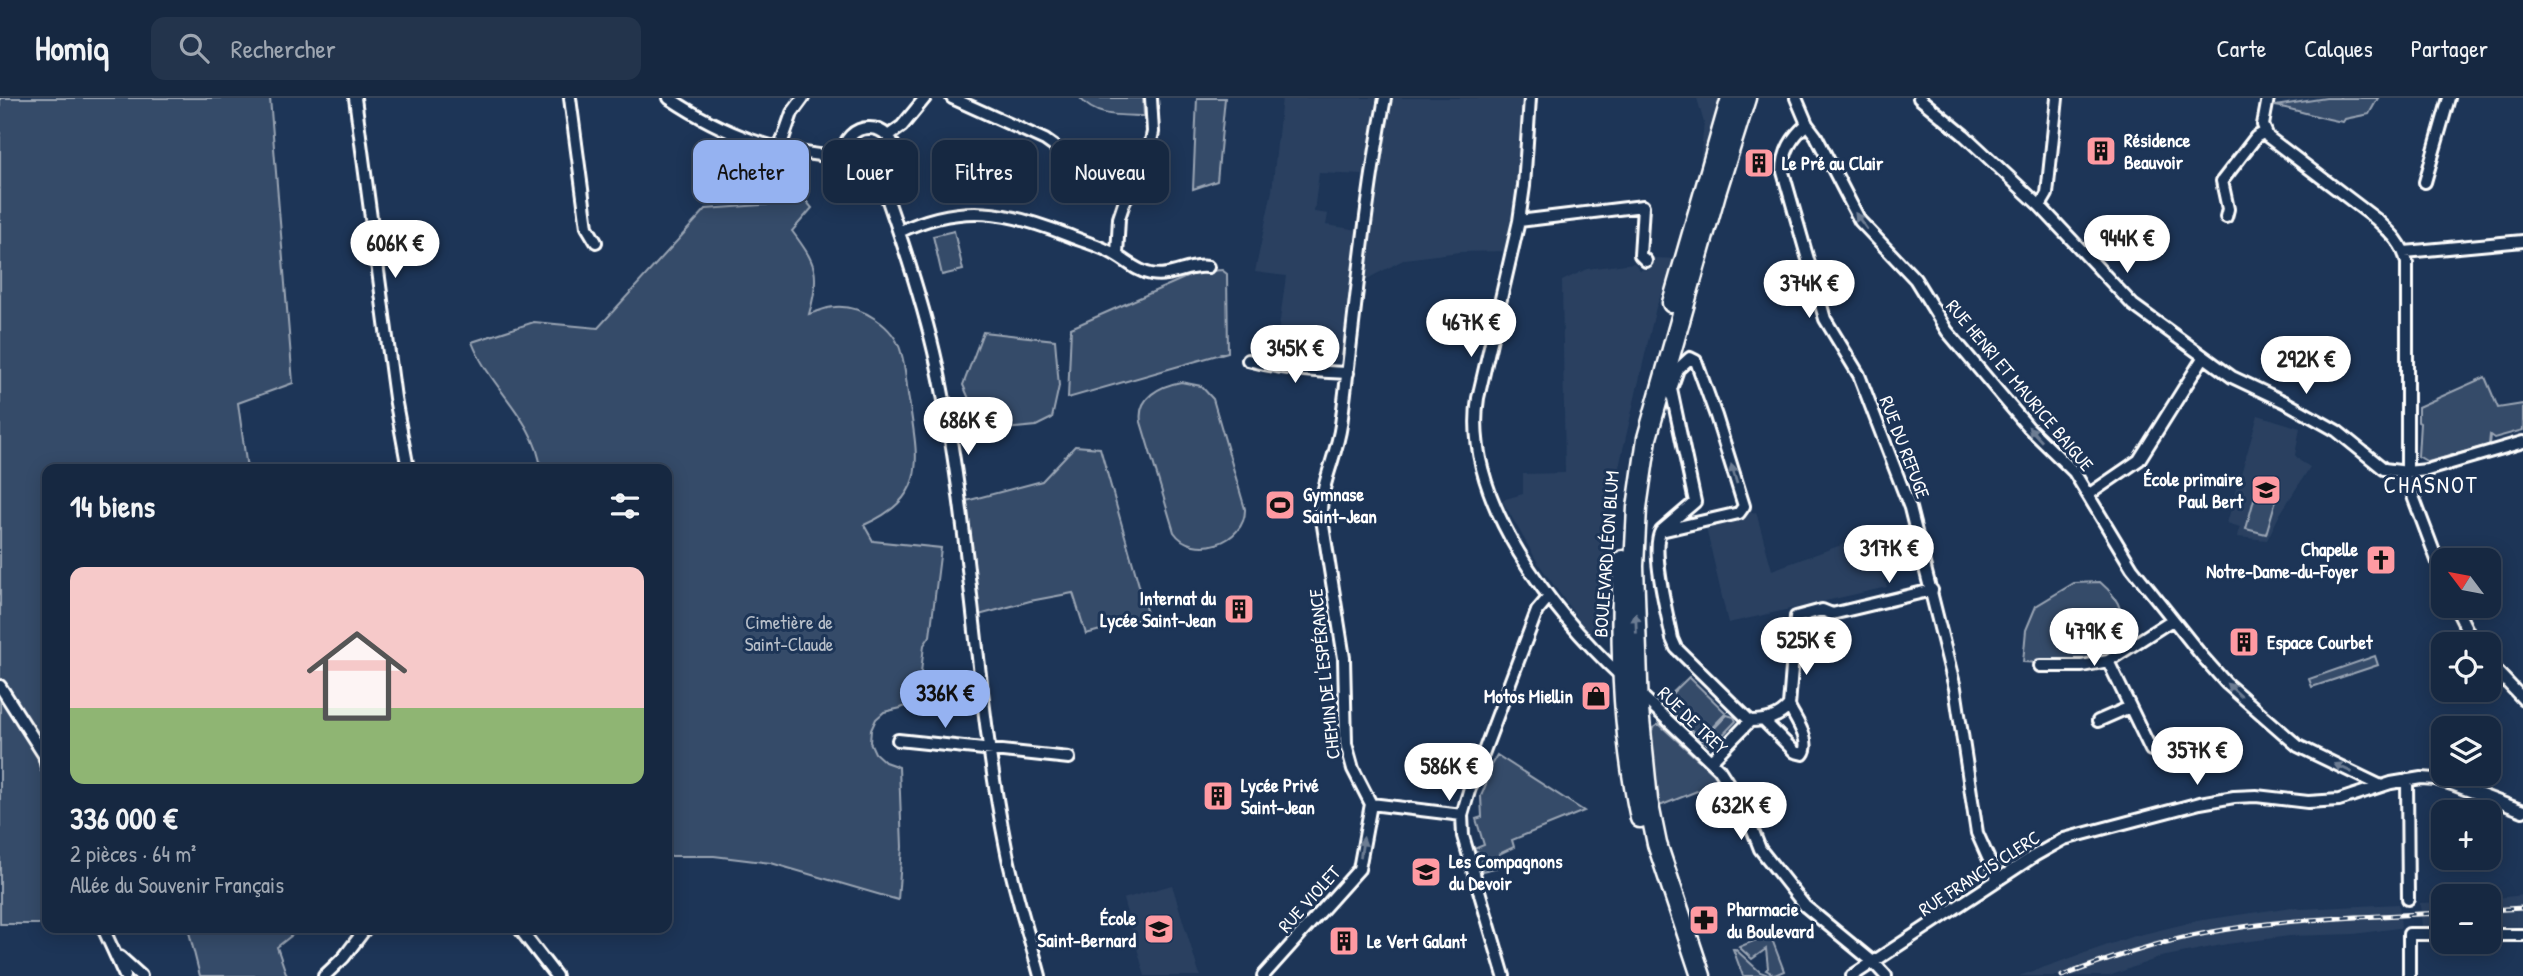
<!DOCTYPE html>
<html lang="fr">
<meta charset="utf-8">
<style>
:root{--surface:#162841;--page:#23344c;--text:#f1f3f6;--muted:#9ea6b1;--line:#35445a;--accent:#95b2f1}
body{margin:0;font-family:"Patrick Hand",sans-serif;background:var(--page);color:var(--text);height:100vh;display:flex;flex-direction:column;font-size:26px;white-space:nowrap}
*{box-sizing:border-box;margin:0}
p{font-size:23px;color:var(--muted)}
.icon{flex:none;width:38px;height:38px;fill:none;stroke:currentColor;stroke-width:2;stroke-linecap:round;stroke-linejoin:round}
.map{position:relative;flex:1;overflow:hidden}
.details{position:absolute;left:42px;top:366px;width:630px;height:469px;display:flex;flex-direction:column;background:var(--surface);border-radius:14px;box-shadow:0 4px 18px #0003,0 0 0 2px var(--line)}
.details>*{flex:none}
.guide{position:absolute;left:693px;top:42px;width:665px;height:63px;display:flex;gap:14px}
.needle{width:46px;rotate:302deg}
.buttons{position:absolute;left:2431px;top:450px;display:grid;gap:14px}
.buttons a{display:grid;place-items:center;width:70px;height:70px;border-radius:14px;background:var(--surface);box-shadow:0 4px 18px #0003,0 0 0 2px var(--line);font-size:35px}
.price{position:absolute;translate:-50% -60px;padding:0 16px;border-radius:24px;background:#fff;color:#222;font-size:23px;line-height:46px;filter:drop-shadow(0 2px 4px #0008)}
.price::after{content:'';position:absolute;left:50%;top:42px;width:21px;height:16px;margin-left:-10px;background:inherit;clip-path:polygon(0 0,100% 0,50% 100%)}
.price.current{background:var(--accent);color:#111}
ul{padding:0;list-style:none}
li{display:grid;align-content:center;gap:14px;height:371px;padding:0 28px}
li+li{border-top:2px solid var(--line)}
li span{display:grid;place-items:center;height:217px;border-radius:14px;color:#555}
li>.icon{margin-inline-start:auto}
span .icon{width:126px;height:126px;fill:#fffc;stroke-width:1}
li b{font-size:30px}
h2{display:flex;justify-content:space-between;align-items:center;height:84px;padding:0 28px;font-size:30px}
.tag{padding:0 24px;border-radius:14px;background:var(--surface);box-shadow:0 4px 18px #0003,0 0 0 2px var(--line);font-size:24px;line-height:63px}
.tag.current{background:var(--accent);color:#111}
header{display:flex;align-items:center;gap:42px;box-sizing:border-box;height:98px;padding:0 35px;background:var(--surface);border-bottom:2px solid var(--line)}
header strong{font-size:33px}
nav{display:flex;gap:38px;margin-inline-start:auto;font-size:24px}
.search{width:490px;height:63px;background:var(--page);display:flex;align-items:center;gap:18px;box-sizing:border-box;padding:0 24px;border-radius:14px;color:var(--muted);font-size:26px}
.map>svg:first-child{display:block}
.built{fill:#2a4161}
.green{fill:#364b69;stroke:#9aa5b4;stroke-width:2}
.lines{fill:none;stroke-linecap:round;stroke-linejoin:round}
.street-casing{stroke:#fff;stroke-width:16}
.primary-casing{stroke:#fff;stroke-width:23}
.street{stroke:#1d3557;stroke-width:10}
.primary{stroke:#1d3557;stroke-width:18}
.rail-casing{stroke:#fff;stroke-width:5}
.rail{stroke:#1d3557;stroke-width:2.5;stroke-dasharray:8;stroke-linecap:butt}
.oneway{fill:#6c7c92}
.labels{text-anchor:middle;dominant-baseline:central;stroke-width:6;stroke-linejoin:round;paint-order:stroke}
.poi-label{font-size:19px;font-weight:bold;fill:#fff;stroke:#1d3557;text-anchor:start}
.street-label{font-size:19px;fill:#fff;stroke:#1d3557}
.park-label{font-size:19px;fill:#b9c0ca;stroke:#1d3557}
.quarter-label{font-size:23px;letter-spacing:2px;fill:#fff;stroke:#1d3557}
</style>
<header>
<strong>Homiq</strong>
<div class="search"><svg class="icon" aria-label="search" viewBox="0 0 24 24"><circle cx="10" cy="10" r="6"/><path d="M15 15l6 6"/></svg>Rechercher</div>
<nav><a>Carte</a><a>Calques</a><a>Partager</a></nav>
</header>
<div class="map">
<svg width="2523" height="878" viewBox="0 0 2523 878">
<rect width="100%" height="100%" fill="#1d3557"/>
<filter id="ink" filterUnits="userSpaceOnUse"><feTurbulence type="fractalNoise" baseFrequency=".0143" numOctaves="2"/><feDisplacementMap in="SourceGraphic" scale="14" xChannelSelector="R" yChannelSelector="G"/><feConvolveMatrix kernelMatrix="1 2 1 2 8 2 1 2 1" color-interpolation-filters="sRGB"/></filter>
<g filter="url(#ink)">
<path class="built" d="M 1282,0 L 1378,0 L 1365,77 L 1319,75 L 1314,114 L 1328,116 L 1326,127 L 1358,132 L 1343,259 L 1328,268 L 1323,237 L 1279,230 L 1286,178 L 1255,174 L 1272,93 Z
M 1391,0 L 1523,0 L 1522,50 L 1508,153 L 1459,154 L 1405,161 L 1363,183 L 1374,95 Z
M 1697,0 L 1722,0 L 1698,83 L 1704,25 Z
M 1654,160 L 1676,161 L 1656,209 L 1618,373 L 1622,374 L 1618,408 L 1613,419 L 1611,453 L 1615,465 L 1611,527 L 1588,535 L 1538,465 L 1502,402 L 1523,396 L 1523,376 L 1565,375 L 1562,183 L 1587,171 L 1634,165 L 1640,172 L 1647,172 L 1653,168 Z
M 2258,317 L 2300,330 L 2295,357 L 2300,363 L 2310,369 L 2280,416 L 2267,442 L 2238,439 L 2240,429 L 2227,425 Z
M 1756,414 L 1772,472 L 1869,437 L 1887,489 L 1728,525 L 1705,425 Z
M 1172,787 L 1198,872 L 1201,878 L 1145,878 L 1123,801 Z
M 2523,797 L 2523,828 L 2489,828 L 2489,801 Z
M 2443,804 L 2443,828 L 2422,830 L 2420,805 Z
M 2399,806 L 2401,830 L 2398,830 L 2354,836 L 2290,838 L 2227,846 L 2161,859 L 2109,878 L 2019,878 L 2131,839 L 2197,823 L 2292,809 L 2301,811 Z"/>
<path class="green" d="M 0,0 L 270,0 L 293,285 L 238,305 L 247,371 L 47,371 L 47,826 L 0,826 Z
M 1080,0 L 1143,0 L 1144,18 C 1121,17 1096,20 1080,0 Z
M 1197,0 L 1225,0 L 1217,83 L 1193,91 Z
M 2326,0 L 2378,0 L 2369,16 L 2345,21 L 2343,24 C 2319,20 2299,12 2275,8 Z
M 797,92 L 812,110 L 792,133 C 816,165 821,176 809,216 C 817,214 826,209 835,209 C 862,207 894,228 901,254 C 906,269 906,287 909,302 C 918,362 929,398 864,427 L 873,443 L 941,450 L 930,538 L 924,547 L 918,602 L 901,610 L 884,614 L 876,621 L 871,632 L 870,644 L 875,655 L 885,664 L 899,669 L 902,749 L 898,802 L 771,765 L 714,758 L 667,758 L 667,371 L 541,371 C 536,322 489,289 472,244 L 534,224 L 598,230 L 706,111 L 776,106 Z
M 954,133 L 963,172 L 942,177 L 933,138 Z
M 1222,172 L 1227,176 L 1228,254 L 1068,300 L 1071,230 L 1198,174 Z
M 983,234 L 1055,242 L 1059,288 L 1052,320 L 1036,328 L 983,333 L 963,287 Z
M 2485,279 L 2498,310 L 2523,306 L 2523,332 L 2494,340 L 2490,337 L 2489,347 L 2428,364 L 2418,358 L 2420,325 L 2418,324 L 2418,309 Z
M 1181,284 L 1201,288 L 1213,301 L 1245,411 C 1246,445 1193,462 1174,434 L 1141,324 C 1137,299 1160,288 1181,284 Z
M 1075,348 L 1100,350 L 1148,519 L 1086,536 L 1073,495 L 1030,503 L 979,517 L 966,403 L 1042,383 Z
M 2257,390 L 2278,395 L 2266,436 L 2246,431 Z
M 2100,484 C 2126,506 2123,520 2120,551 C 2090,568 2055,566 2023,564 L 2026,532 L 2036,508 L 2074,485 Z
M 2375,558 L 2378,567 L 2312,589 L 2309,581 Z
M 1689,579 L 1726,615 L 1701,641 L 1662,605 Z
M 1727,617 L 1734,619 L 1736,623 L 1714,646 L 1707,646 L 1703,642 Z
M 1659,626 L 1716,678 L 1720,684 L 1657,709 L 1651,634 L 1653,630 Z
M 1497,657 L 1584,713 L 1512,742 L 1514,749 L 1499,756 L 1503,768 L 1482,773 L 1480,765 L 1485,759 L 1474,751 L 1484,747 L 1476,721 L 1482,719 L 1481,698 L 1490,677 L 1488,672 Z
M 188,830 L 301,830 L 277,849 L 287,878 L 200,878 Z
M 1770,836 L 1784,873 L 1775,877 L 1766,872 L 1768,870 L 1766,851 L 1752,861 L 1739,849 Z
M 1735,851 L 1760,874 L 1771,878 L 1743,878 L 1733,851 Z"/>
<g class="lines">
<g class="street-casing">
<path id="street" d="M 355,0 L 395,300 L 408,371
M 570,0 L 587,129 L 596,144
M 669,0 C 726,38 775,55 843,59
M 952,0 L 1045,42 L 1080,67 L 1129,91
M 1530,0 L 1524,88 L 1519,123 L 1478,300 C 1462,402 1554,516 1624,581
M 1796,0 L 1807,26 L 1816,38 L 1860,123 L 1915,181 L 1947,233 L 2028,329 L 2074,374 L 2132,470 L 2202,558 L 2226,585 L 2298,648 L 2381,688
M 1919,0 L 1964,37 L 2040,108 L 2133,207 L 2232,279 L 2285,304 L 2337,333 L 2384,371 L 2407,374 L 2427,372 L 2523,344
M 2268,0 L 2263,27 L 2268,39 L 2376,121 C 2390,134 2403,145 2407,165 L 2407,374 L 2414,401 L 2443,478
M 1807,26 C 1792,39 1783,53 1783,74 L 1825,221 L 1859,277 L 1910,410 L 1955,590 L 1977,735 L 1998,782
M843 56a26 26 0 1 1 52 0a26 26 0 1 1-52 0Z
M 888,38 L 902,28 L 925,0
M 779,52 L 792,15 L 803,0
M 880,80 C 902,141 923,203 937,267 C 971,426 974,591 1006,750 C 1014,793 1029,836 1040,878
M 2425,84 L 2449,0
M 2040,108 L 2047,96 L 2057,0
M 2226,119 L 2228,111 L 2222,83 L 2256,39 L 2265,34
M 1519,123 L 1643,108 L 1640,157 L 1646,163
M 899,134 C 961,104 1008,113 1070,138 C 1084,144 1101,148 1114,156 C 1127,163 1136,173 1151,176 C 1172,180 1188,166 1208,169
M 2405,154 L 2523,143
M 1117,157 L 1119,120 L 1124,105 L 1149,53 L 1153,34 L 1151,0
M 1248,262 C 1281,271 1314,274 1348,275
M 2088,397 L 2139,362 L 2203,260
M 1661,433 L 1695,404 L 1671,291 L 1678,271 L 1690,260 L 1696,263 L 1716,318 L 1744,408 L 1739,415 L 1661,433 C 1650,450 1668,519 1672,541 L 1676,550 L 1750,623
M 2455,508 L 2474,546
M 2488,564 L 2523,601
M 2040,568 L 2082,568 L 2108,563
M 0,588 L 44,657 L 47,669
M 1638,594 L 1719,671 L 1744,710 L 1760,751 L 1805,808 L 1873,864 L 1886,878
M 1764,623 L 1795,654 L 1803,656 C 1812,643 1795,621 1789,608
M 2098,623 L 2130,609
M 898,642 L 1069,660
M 2151,652 L 2108,563 L 2172,522
M 1711,663 L 1750,623 C 1766,623 1779,620 1789,608 L 1796,519 L 1822,512 L 1832,516 L 1932,492
M 2407,682 L 2408,801
M 1371,706 L 1353,671 L 1346,646 L 1344,560 L 1321,415 C 1321,385 1337,357 1341,327 C 1355,218 1364,108 1385,0
M 1371,706 L 1462,717
M 103,830 L 125,878
M 519,830 L 556,878
M 2488,837 L 2523,837
M 120,859 L 141,878
M 324,878 L 344,859 L 366,830
M 1263,878 L 1359,771 L 1371,706
M 1504,878 L 1463,738 L 1462,717 L 1469,693 L 1537,513 L 1548,500
M 1852,878 L 2034,758 L 2064,741 L 2200,705 L 2234,699 L 2256,698 L 2308,704 L 2339,702 L 2391,685 L 2421,680 L 2436,681 L 2452,686 L 2523,713
M 2409,878 L 2409,836 L 2443,836"/>
</g>
<g class="primary-casing">
<path id="primary" d="M 1672,205 L 1731,0
M 1623,462 C 1619,548 1622,636 1640,720
M 1701,878 L 1657,746 L 1648,702 L 1639,612 L 1634,468 L 1637,410 L 1647,340 L 1716,95 L 1746,0"/>
</g>
<use href="#street" class="street"/>
<use href="#primary" class="primary"/>
<g class="rail-casing">
<path id="rail" d="M 2488,812 L 2523,810
M 2062,878 C 2109,861 2157,844 2207,835 C 2284,820 2364,819 2443,815"/>
</g>
<use href="#rail" class="rail"/>
</g>
<defs><path id="oneway-solid" d="M-6-.8H1V-3.2L6.5 0L1 3.2V.8H-6Z" transform="scale(1.75)"/></defs>
<g class="oneway">
<use href="#oneway-solid" transform="translate(1861 123) rotate(-126)"/>
<use href="#oneway-solid" transform="translate(2035 336) rotate(-132)"/>
<use href="#oneway-solid" transform="translate(1734 376) rotate(-107)"/>
<use href="#oneway-solid" transform="translate(1636 525) rotate(-92)"/>
<use href="#oneway-solid" transform="translate(2234 592) rotate(-138)"/>
<use href="#oneway-solid" transform="translate(2343 670) rotate(-155)"/>
<use href="#oneway-solid" transform="translate(1362 749) rotate(-81)"/>
</g>
</g>
<defs>
<g id="building-square" transform="scale(1.575)"><rect x="-9" y="-9" width="18" height="18" rx="4" fill="#ff9aa2" stroke="#1d3557"/><path d="M-4-6H4V6H1V3H-1V6H-4ZM-2.5-4.3h1.7v1.8h-1.7ZM.8-4.3h1.7v1.8H.8ZM-2.5-1h1.7V.8h-1.7ZM.8-1h1.7V.8H.8Z" fill="#111"/></g>
<g id="school-square" transform="scale(1.575)"><rect x="-9" y="-9" width="18" height="18" rx="4" fill="#ff9aa2" stroke="#1d3557"/><path d="M0-5L7-2L0 1L-7-2ZM-4 1L0 2.5L4 1V4Q0 6-4 4Z" fill="#111"/></g>
<g id="stadium-square" transform="scale(1.575)"><rect x="-9" y="-9" width="18" height="18" rx="4" fill="#ff9aa2" stroke="#1d3557"/><path d="M0-5a6.5 5 0 1 0 0 10a6.5 5 0 1 0 0-10ZM-3.5-1.8h7v3.6h-7Z" fill="#111"/></g>
<g id="church-square" transform="scale(1.575)"><rect x="-9" y="-9" width="18" height="18" rx="4" fill="#ff9aa2" stroke="#1d3557"/><path d="M-1.2-6h2.4v3.5h3.3v2.4h-3.3V6h-2.4V-.1h-3.3v-2.4h3.3Z" fill="#111"/></g>
<g id="shop-square" transform="scale(1.575)"><rect x="-9" y="-9" width="18" height="18" rx="4" fill="#ff9aa2" stroke="#1d3557"/><path d="M-5-2.5h2.3a2.7 3.5 0 0 1 5.4 0H5L5.5 6h-11ZM-1.5-2.5h3a1.5 2.3 0 0 0-3 0Z" fill="#111"/></g>
<g id="university-square" transform="scale(1.575)"><rect x="-9" y="-9" width="18" height="18" rx="4" fill="#ff9aa2" stroke="#1d3557"/><path d="M0-5L7-2L0 1L-7-2ZM-4 1L0 2.5L4 1V4Q0 6-4 4Z" fill="#111"/></g>
<g id="pharmacy-square" transform="scale(1.575)"><rect x="-9" y="-9" width="18" height="18" rx="4" fill="#ff9aa2" stroke="#1d3557"/><path d="M-2-6h4v4h4v4h-4v4h-4v-4h-4v-4h4Z" fill="#111"/></g>
</defs>
<g fill-rule="evenodd">
<use href="#building-square" x="2101" y="53"/>
<use href="#building-square" x="1759" y="65"/>
<use href="#school-square" x="2266" y="392"/>
<use href="#stadium-square" x="1280" y="407"/>
<use href="#church-square" x="2381" y="462"/>
<use href="#building-square" x="1239" y="511"/>
<use href="#building-square" x="2244" y="544"/>
<use href="#shop-square" x="1596" y="598"/>
<use href="#building-square" x="1218" y="698"/>
<use href="#university-square" x="1426" y="774"/>
<use href="#pharmacy-square" x="1704" y="822"/>
<use href="#school-square" x="1159" y="831"/>
<use href="#building-square" x="1344" y="843"/>
</g>
<g class="labels">
<g class="poi-label">
<text x="2124" y="42">Résidence<tspan x="2124" dy="22">Beauvoir</tspan></text>
<text x="1782" y="65">Le Pré au Clair</text>
<text x="2243" y="381" text-anchor="end">École primaire<tspan x="2243" dy="22">Paul Bert</tspan></text>
<text x="1303" y="396">Gymnase<tspan x="1303" dy="22">Saint-Jean</tspan></text>
<text x="2358" y="451" text-anchor="end">Chapelle<tspan x="2358" dy="22">Notre-Dame-du-Foyer</tspan></text>
<text x="1216" y="500" text-anchor="end">Internat du<tspan x="1216" dy="22">Lycée Saint-Jean</tspan></text>
<text x="2267" y="544">Espace Courbet</text>
<text x="1573" y="598" text-anchor="end">Motos Miellin</text>
<text x="1241" y="687">Lycée Privé<tspan x="1241" dy="22">Saint-Jean</tspan></text>
<text x="1449" y="763">Les Compagnons<tspan x="1449" dy="22">du Devoir</tspan></text>
<text x="1727" y="811">Pharmacie<tspan x="1727" dy="22">du Boulevard</tspan></text>
<text x="1136" y="820" text-anchor="end">École<tspan x="1136" dy="22">Saint-Bernard</tspan></text>
<text x="1367" y="843">Le Vert Galant</text>
</g>
<g class="street-label">
<text transform="translate(2020 287) rotate(50)">RUE HENRI ET MAURICE BAIGUE</text>
<text transform="translate(1905 349) rotate(69)">RUE DU REFUGE</text>
<text transform="translate(1606 456) rotate(-86)">BOULEVARD LÉON BLUM</text>
<text transform="translate(1324 576) rotate(-96)">CHEMIN DE L'ESPÉRANCE</text>
<text transform="translate(1693 622) rotate(44)">RUE DE TREY</text>
<text transform="translate(1979 775) rotate(-33)">RUE FRANCIS CLERC</text>
<text transform="translate(1309 801) rotate(-48)">RUE VIOLET</text>
</g>
<g class="park-label">
<text x="789" y="524">Cimetière de<tspan x="789" dy="22">Saint-Claude</tspan></text>
</g>
<g class="quarter-label">
<text x="2431" y="386">CHASNOT</text>
</g>
</g>
</svg>
<div class="buttons">
<a><svg class="needle" viewBox="-14 -14 28 28"><path d="M0-13l5 13h-10z" fill="#e53935"/><path d="M0 13l5-13h-10z" fill="#9ea6b1"/></svg></a>
<a><svg class="icon" aria-label="locate" viewBox="0 0 24 24"><circle cx="12" cy="12" r="6"/><path d="M12 2v4M12 18v4M2 12h4M18 12h4"/></svg></a>
<a><svg class="icon" aria-label="layers" viewBox="0 0 24 24"><path d="M12 4l9 5-9 5-9-5zM3 14l9 5 9-5"/></svg></a>
<a>+</a>
<a>−</a>
</div>
<b class="price" style="left:2127px;top:177px">944K €</b>
<b class="price" style="left:395px;top:182px">606K €</b>
<b class="price" style="left:1809px;top:222px">374K €</b>
<b class="price" style="left:1471px;top:261px">467K €</b>
<b class="price" style="left:1295px;top:287px">345K €</b>
<b class="price" style="left:2306px;top:298px">292K €</b>
<b class="price" style="left:968px;top:359px">686K €</b>
<b class="price" style="left:1889px;top:487px">317K €</b>
<b class="price" style="left:2094px;top:570px">479K €</b>
<b class="price" style="left:1806px;top:579px">525K €</b>
<b class="price current" style="left:945px;top:632px">336K €</b>
<b class="price" style="left:2197px;top:689px">357K €</b>
<b class="price" style="left:1449px;top:705px">586K €</b>
<b class="price" style="left:1741px;top:744px">632K €</b>
<div class="guide">
<a class="tag current">Acheter</a>
<a class="tag">Louer</a>
<a class="tag">Filtres</a>
<a class="tag">Nouveau</a>
</div>
<section class="details">
<h2>14 biens<svg class="icon" aria-label="filters" viewBox="0 0 24 24"><path d="M4 7h16M4 17h16"/><circle cx="9" cy="7" r="2"/><circle cx="15" cy="17" r="2"/></svg></h2>
<ul>
<li><span style="background:linear-gradient(#f6c9c9 65%,#8fb573 0)"><svg class="icon" aria-label="home" viewBox="0 0 24 24"><path d="M3 11l9-7 9 7M6 9v11h12V9"/></svg></span><div><b>336 000 €</b><p>2 pièces · 64 m²</p><p>Allée du Souvenir Français</p></div></li>
</ul>
</section>
</div>
